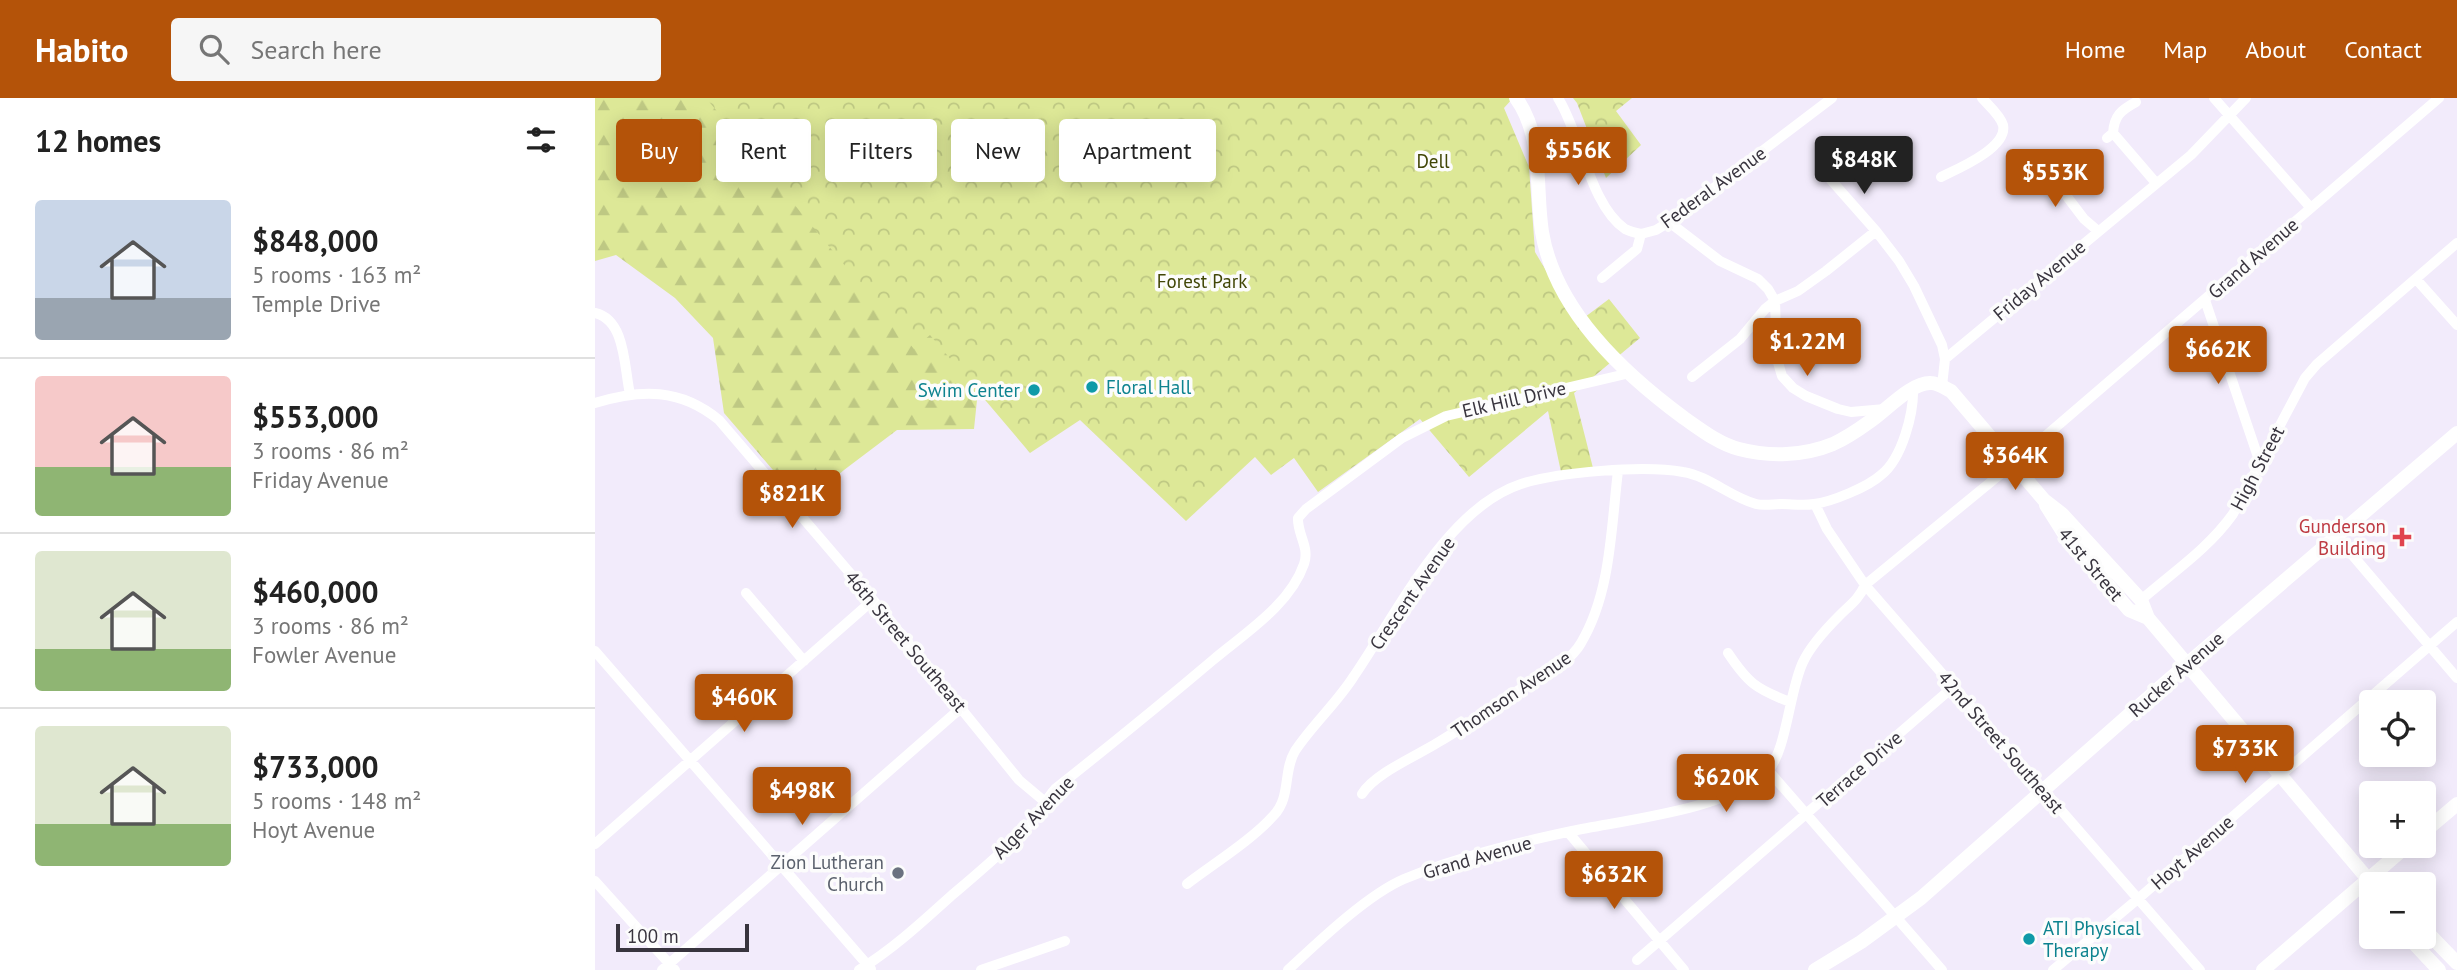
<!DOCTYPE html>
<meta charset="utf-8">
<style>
:root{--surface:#fff;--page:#f6f6f6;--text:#222;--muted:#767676;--line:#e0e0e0;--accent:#b45309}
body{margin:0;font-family:"PT Sans",sans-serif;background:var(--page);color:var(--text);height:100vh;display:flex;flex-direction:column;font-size:26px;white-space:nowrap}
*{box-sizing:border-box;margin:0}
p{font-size:23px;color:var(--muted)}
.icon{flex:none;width:38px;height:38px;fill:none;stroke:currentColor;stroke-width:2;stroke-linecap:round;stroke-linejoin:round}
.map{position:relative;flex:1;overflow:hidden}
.sheet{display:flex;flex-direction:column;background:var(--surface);width:595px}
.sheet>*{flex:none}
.guide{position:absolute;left:21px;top:21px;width:665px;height:63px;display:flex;gap:14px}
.buttons{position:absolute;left:1764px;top:592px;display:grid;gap:14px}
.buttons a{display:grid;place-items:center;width:77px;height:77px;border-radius:7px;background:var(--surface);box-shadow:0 4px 18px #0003;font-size:35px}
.scale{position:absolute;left:21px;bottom:18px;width:133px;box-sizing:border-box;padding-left:7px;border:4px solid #38343e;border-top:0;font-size:19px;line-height:24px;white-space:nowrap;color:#38343e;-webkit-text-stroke:5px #fcfcfc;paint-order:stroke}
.price{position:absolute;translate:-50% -60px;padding:0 16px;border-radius:7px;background:var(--accent);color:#fff;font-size:23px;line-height:46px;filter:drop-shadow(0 2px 4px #0008)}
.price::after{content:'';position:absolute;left:50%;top:42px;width:21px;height:16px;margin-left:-10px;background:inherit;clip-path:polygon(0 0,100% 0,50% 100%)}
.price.active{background:#222;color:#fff}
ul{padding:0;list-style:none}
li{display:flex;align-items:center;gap:21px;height:175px;padding:0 35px}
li+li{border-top:2px solid var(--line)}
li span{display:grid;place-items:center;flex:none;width:196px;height:140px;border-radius:7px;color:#555}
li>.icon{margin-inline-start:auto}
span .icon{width:84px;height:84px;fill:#fffc;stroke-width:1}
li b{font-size:30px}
h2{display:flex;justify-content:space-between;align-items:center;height:84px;padding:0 35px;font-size:30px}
.pill{padding:0 24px;border-radius:7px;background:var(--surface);box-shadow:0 4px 18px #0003;font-size:24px;line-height:63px}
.pill.active{background:var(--accent);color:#fff}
header{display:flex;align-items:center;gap:42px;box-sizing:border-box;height:98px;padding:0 35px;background:var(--accent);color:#fff}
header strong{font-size:33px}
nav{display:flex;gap:38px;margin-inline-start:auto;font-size:24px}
.search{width:490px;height:63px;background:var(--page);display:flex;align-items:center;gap:18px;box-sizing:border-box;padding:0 24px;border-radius:7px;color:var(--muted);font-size:26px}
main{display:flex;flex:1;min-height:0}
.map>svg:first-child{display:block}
.forest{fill:url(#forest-firs)}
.park{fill:url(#park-crowns)}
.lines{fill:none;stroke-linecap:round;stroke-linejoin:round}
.minor{stroke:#fff;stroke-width:10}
.major{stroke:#fff;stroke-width:14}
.culture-dot{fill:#0f9aa8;stroke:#fcfcfc;stroke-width:2.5}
.health-dot{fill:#e0444e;stroke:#fcfcfc;stroke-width:2.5}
.worship-dot{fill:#6b7280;stroke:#fcfcfc;stroke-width:2.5}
.labels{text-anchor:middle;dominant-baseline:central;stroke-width:7;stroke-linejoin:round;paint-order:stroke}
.park-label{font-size:19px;fill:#414606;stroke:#fcfcfc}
.street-label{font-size:19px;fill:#38343e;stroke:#fcfcfc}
.culture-label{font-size:19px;fill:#0d838f;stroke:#fcfcfc;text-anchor:start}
.health-label{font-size:19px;fill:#be3a42;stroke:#fcfcfc;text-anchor:end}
.worship-label{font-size:19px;fill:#5b616d;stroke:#fcfcfc;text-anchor:end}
</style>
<header>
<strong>Habito</strong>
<div class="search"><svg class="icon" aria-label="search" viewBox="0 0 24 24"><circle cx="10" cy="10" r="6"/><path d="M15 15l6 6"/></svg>Search here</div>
<nav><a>Home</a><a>Map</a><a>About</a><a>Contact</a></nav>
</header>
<main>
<section class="sheet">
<h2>12 homes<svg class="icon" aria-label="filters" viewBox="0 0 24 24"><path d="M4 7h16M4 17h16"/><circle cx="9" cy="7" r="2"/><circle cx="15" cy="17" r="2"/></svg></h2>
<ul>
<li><span style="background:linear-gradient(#c9d6e8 70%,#9aa5b1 0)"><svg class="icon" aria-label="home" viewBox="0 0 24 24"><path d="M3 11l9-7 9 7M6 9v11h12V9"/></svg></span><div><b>$848,000</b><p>5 rooms · 163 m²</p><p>Temple Drive</p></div></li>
<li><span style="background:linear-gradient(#f6c9c9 65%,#8fb573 0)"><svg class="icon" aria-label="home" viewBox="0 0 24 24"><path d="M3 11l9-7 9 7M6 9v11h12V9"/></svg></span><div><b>$553,000</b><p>3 rooms · 86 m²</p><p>Friday Avenue</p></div></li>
<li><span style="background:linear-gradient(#dfe7d0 70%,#8fb573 0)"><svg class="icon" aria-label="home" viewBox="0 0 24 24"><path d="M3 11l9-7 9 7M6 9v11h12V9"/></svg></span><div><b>$460,000</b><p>3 rooms · 86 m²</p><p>Fowler Avenue</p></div></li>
<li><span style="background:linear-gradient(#dfe7d0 70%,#8fb573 0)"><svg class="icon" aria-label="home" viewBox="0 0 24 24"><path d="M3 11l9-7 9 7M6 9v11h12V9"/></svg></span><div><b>$733,000</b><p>5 rooms · 148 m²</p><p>Hoyt Avenue</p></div></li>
</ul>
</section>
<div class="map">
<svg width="1862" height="872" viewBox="0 0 1862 872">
<defs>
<pattern id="forest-firs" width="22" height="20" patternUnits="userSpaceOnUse" patternTransform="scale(1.75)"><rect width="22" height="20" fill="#dde897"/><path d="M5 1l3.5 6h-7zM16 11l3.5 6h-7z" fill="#bec883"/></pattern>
<pattern id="park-crowns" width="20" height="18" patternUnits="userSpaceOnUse" patternTransform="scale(1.75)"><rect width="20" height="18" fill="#dde897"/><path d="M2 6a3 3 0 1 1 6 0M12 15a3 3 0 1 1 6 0" fill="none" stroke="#bec883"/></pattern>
</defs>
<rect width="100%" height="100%" fill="#f2ebfb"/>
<path class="forest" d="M 0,0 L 115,0 L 397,271 L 382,302 L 379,331 L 302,332 L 249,372 L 208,407 L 129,315 L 118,240 L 80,200 L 21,157 L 0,163 Z"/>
<path class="park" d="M 111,0 L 918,0 L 909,10 L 934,69 L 940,154 L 982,225 L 1014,201 L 1045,240 L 979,295 L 998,370 L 966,374 L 953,313 L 874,379 L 825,321 L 723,394 L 699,360 L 676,377 L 660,359 L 591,423 L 485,322 L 435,355 L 335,237 L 319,251 Z
M 978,0 L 1037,0 L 1021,13 L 1046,47 L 1011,80 L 982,5 Z"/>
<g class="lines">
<path class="minor" d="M 963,0 C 986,36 995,107 1030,131 C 1034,133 1041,135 1046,136
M 1619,0 L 1715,109
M 1518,35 L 1561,85
M 1512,40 L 1518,35 C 1519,18 1526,12 1541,4
M 1493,58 L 1472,77 L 1467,92 L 1489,121 L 1503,133
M 1265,59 L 1236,82 L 1281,133 L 1304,163 L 1319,188 L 1347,247 L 1350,261 L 1347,288
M 1346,79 C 1362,71 1413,50 1408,27 C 1405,17 1394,8 1387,0
M 1074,124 L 1125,163 L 1163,181 L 1173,191 L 1180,203 L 1182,261 L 1187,278 L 1198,290 L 1211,298 L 1243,311 L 1256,314 L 1290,311
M 1046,136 L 1061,132 L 1074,124 L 1237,0
M 1007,180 L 1042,151 L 1046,136
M 1821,181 L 1862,227
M 1610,202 L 1665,365
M 0,215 C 31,222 29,270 35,296
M 1350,261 L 1596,57 L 1651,0
M 1097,279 L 1145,241 L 1170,211 L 1180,203 L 1203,193 L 1231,173 L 1281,133
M 0,305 C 46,291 85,290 124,322 L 278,502 L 424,682 L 449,703
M 1220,406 L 1232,431 L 1270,487 L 1605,872
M 1742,439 L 1862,580
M 151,495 L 209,563
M 1546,502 C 1578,474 1613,451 1638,416 L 1710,280 L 1722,266 L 1862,145
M 0,553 L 276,871
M 1133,555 C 1153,585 1161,591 1195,604
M 1173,672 L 1347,872
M 767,696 C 779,676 821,658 842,645 C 871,628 899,609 927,590 C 946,578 975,565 986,545 C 1016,495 1016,430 1023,373
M 973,734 L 1089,872
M 0,746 L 278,502
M 0,783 L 80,872
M 592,786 C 618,766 657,742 679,717 C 696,699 688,673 700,653 C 717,627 742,605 759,578 C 801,517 852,410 926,386 C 963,374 1049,367 1088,374 C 1114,378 1135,399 1161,406 C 1169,408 1178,406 1187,406 C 1197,406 1208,408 1219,406 C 1236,404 1273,389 1286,377 C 1307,361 1319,315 1318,290
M 1042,862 L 1358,589
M 67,872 L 367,609
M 264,872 C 298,851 326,825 356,798 C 383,775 411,752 435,726 C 445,715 450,702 460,691 C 513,649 566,606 618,562 C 650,535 695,507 709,466 C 715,449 702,436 703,420 L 711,411 L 807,340 L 851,318 L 1035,275
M 386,872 L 470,843
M 693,872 C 723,844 772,797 809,781 C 862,759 921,745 977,733 C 1029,722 1135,711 1172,674 C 1192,653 1194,593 1208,564 C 1216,547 1231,531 1244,518 C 1255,507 1264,501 1270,487 L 1419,365 L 1844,0
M 1458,872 L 1544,800 L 1862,524"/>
<path class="major" d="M 921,0 C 949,38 940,90 947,134 C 960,212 1028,275 1089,320 C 1105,331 1124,346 1144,351 C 1174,359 1209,358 1238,346 C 1251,340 1263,332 1274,324 C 1291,313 1316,284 1336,285 C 1343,285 1350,290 1356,293 L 1449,402 L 1467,416 L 1546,502 L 1553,520 L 1777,786
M 1451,407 L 1468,434 L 1534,512 L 1553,520
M 1829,734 L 1862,706
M 1829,831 L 1862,865
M 1812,838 L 1844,872
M 1220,872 L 1266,844 L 1326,800 L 1570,585 L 1862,335
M 1668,872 L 1813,747"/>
</g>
<g class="culture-dot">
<circle cx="497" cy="289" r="7"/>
<circle cx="439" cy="292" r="7"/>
<circle cx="1434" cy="841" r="7"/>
</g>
<path class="health-dot" d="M1803.5 428.5h7v7h7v7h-7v7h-7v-7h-7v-7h7z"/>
<circle class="worship-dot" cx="303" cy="775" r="7"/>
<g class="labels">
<g class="park-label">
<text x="838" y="63">Dell</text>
<text x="607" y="183">Forest Park</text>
</g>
<g class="street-label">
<text transform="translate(1118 89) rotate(-36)">Federal Avenue</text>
<text transform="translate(1658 160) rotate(-41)">Grand Avenue</text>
<text transform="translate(1444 182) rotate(-40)">Friday Avenue</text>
<text transform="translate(919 301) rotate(-13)">Elk Hill Drive</text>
<text transform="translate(1662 370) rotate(-62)">High Street</text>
<text transform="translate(1496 466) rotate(50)">41st Street</text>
<text transform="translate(817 495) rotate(-55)">Crescent Avenue</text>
<text transform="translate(311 543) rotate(50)">46th Street Southeast</text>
<text transform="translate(1581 576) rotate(-41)">Rucker Avenue</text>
<text transform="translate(916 596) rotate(-34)">Thomson Avenue</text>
<text transform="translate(1406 644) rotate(49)">42nd Street Southeast</text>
<text transform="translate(1264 671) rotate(-41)">Terrace Drive</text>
<text transform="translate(438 719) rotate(-46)">Alger Avenue</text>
<text transform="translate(1597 754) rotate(-41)">Hoyt Avenue</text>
<text transform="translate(882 759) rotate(-16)">Grand Avenue</text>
</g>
<g class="culture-label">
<text x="511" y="289">Floral Hall</text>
<text x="425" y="292" text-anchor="end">Swim Center</text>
<text x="1448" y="830">ATI Physical<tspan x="1448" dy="22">Therapy</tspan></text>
</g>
<g class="health-label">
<text x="1791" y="428">Gunderson<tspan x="1791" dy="22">Building</tspan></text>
</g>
<g class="worship-label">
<text x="289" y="764">Zion Lutheran<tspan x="289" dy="22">Church</tspan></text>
</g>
</g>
</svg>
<div class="buttons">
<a><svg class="icon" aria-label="locate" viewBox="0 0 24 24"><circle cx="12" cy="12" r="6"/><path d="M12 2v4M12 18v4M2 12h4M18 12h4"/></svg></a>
<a>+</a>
<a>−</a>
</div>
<div class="scale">100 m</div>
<b class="price" style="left:983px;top:89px">$556K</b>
<b class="price active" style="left:1269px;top:98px">$848K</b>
<b class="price" style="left:1460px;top:111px">$553K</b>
<b class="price" style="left:1212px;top:280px">$1.22M</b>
<b class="price" style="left:1623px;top:288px">$662K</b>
<b class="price" style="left:1420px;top:394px">$364K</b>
<b class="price" style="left:197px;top:432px">$821K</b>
<b class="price" style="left:149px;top:636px">$460K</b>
<b class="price" style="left:1650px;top:687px">$733K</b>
<b class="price" style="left:1131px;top:716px">$620K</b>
<b class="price" style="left:207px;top:729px">$498K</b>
<b class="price" style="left:1019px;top:813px">$632K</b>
<div class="guide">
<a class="pill active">Buy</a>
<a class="pill">Rent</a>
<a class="pill">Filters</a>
<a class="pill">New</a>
<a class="pill">Apartment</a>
</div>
</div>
</main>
